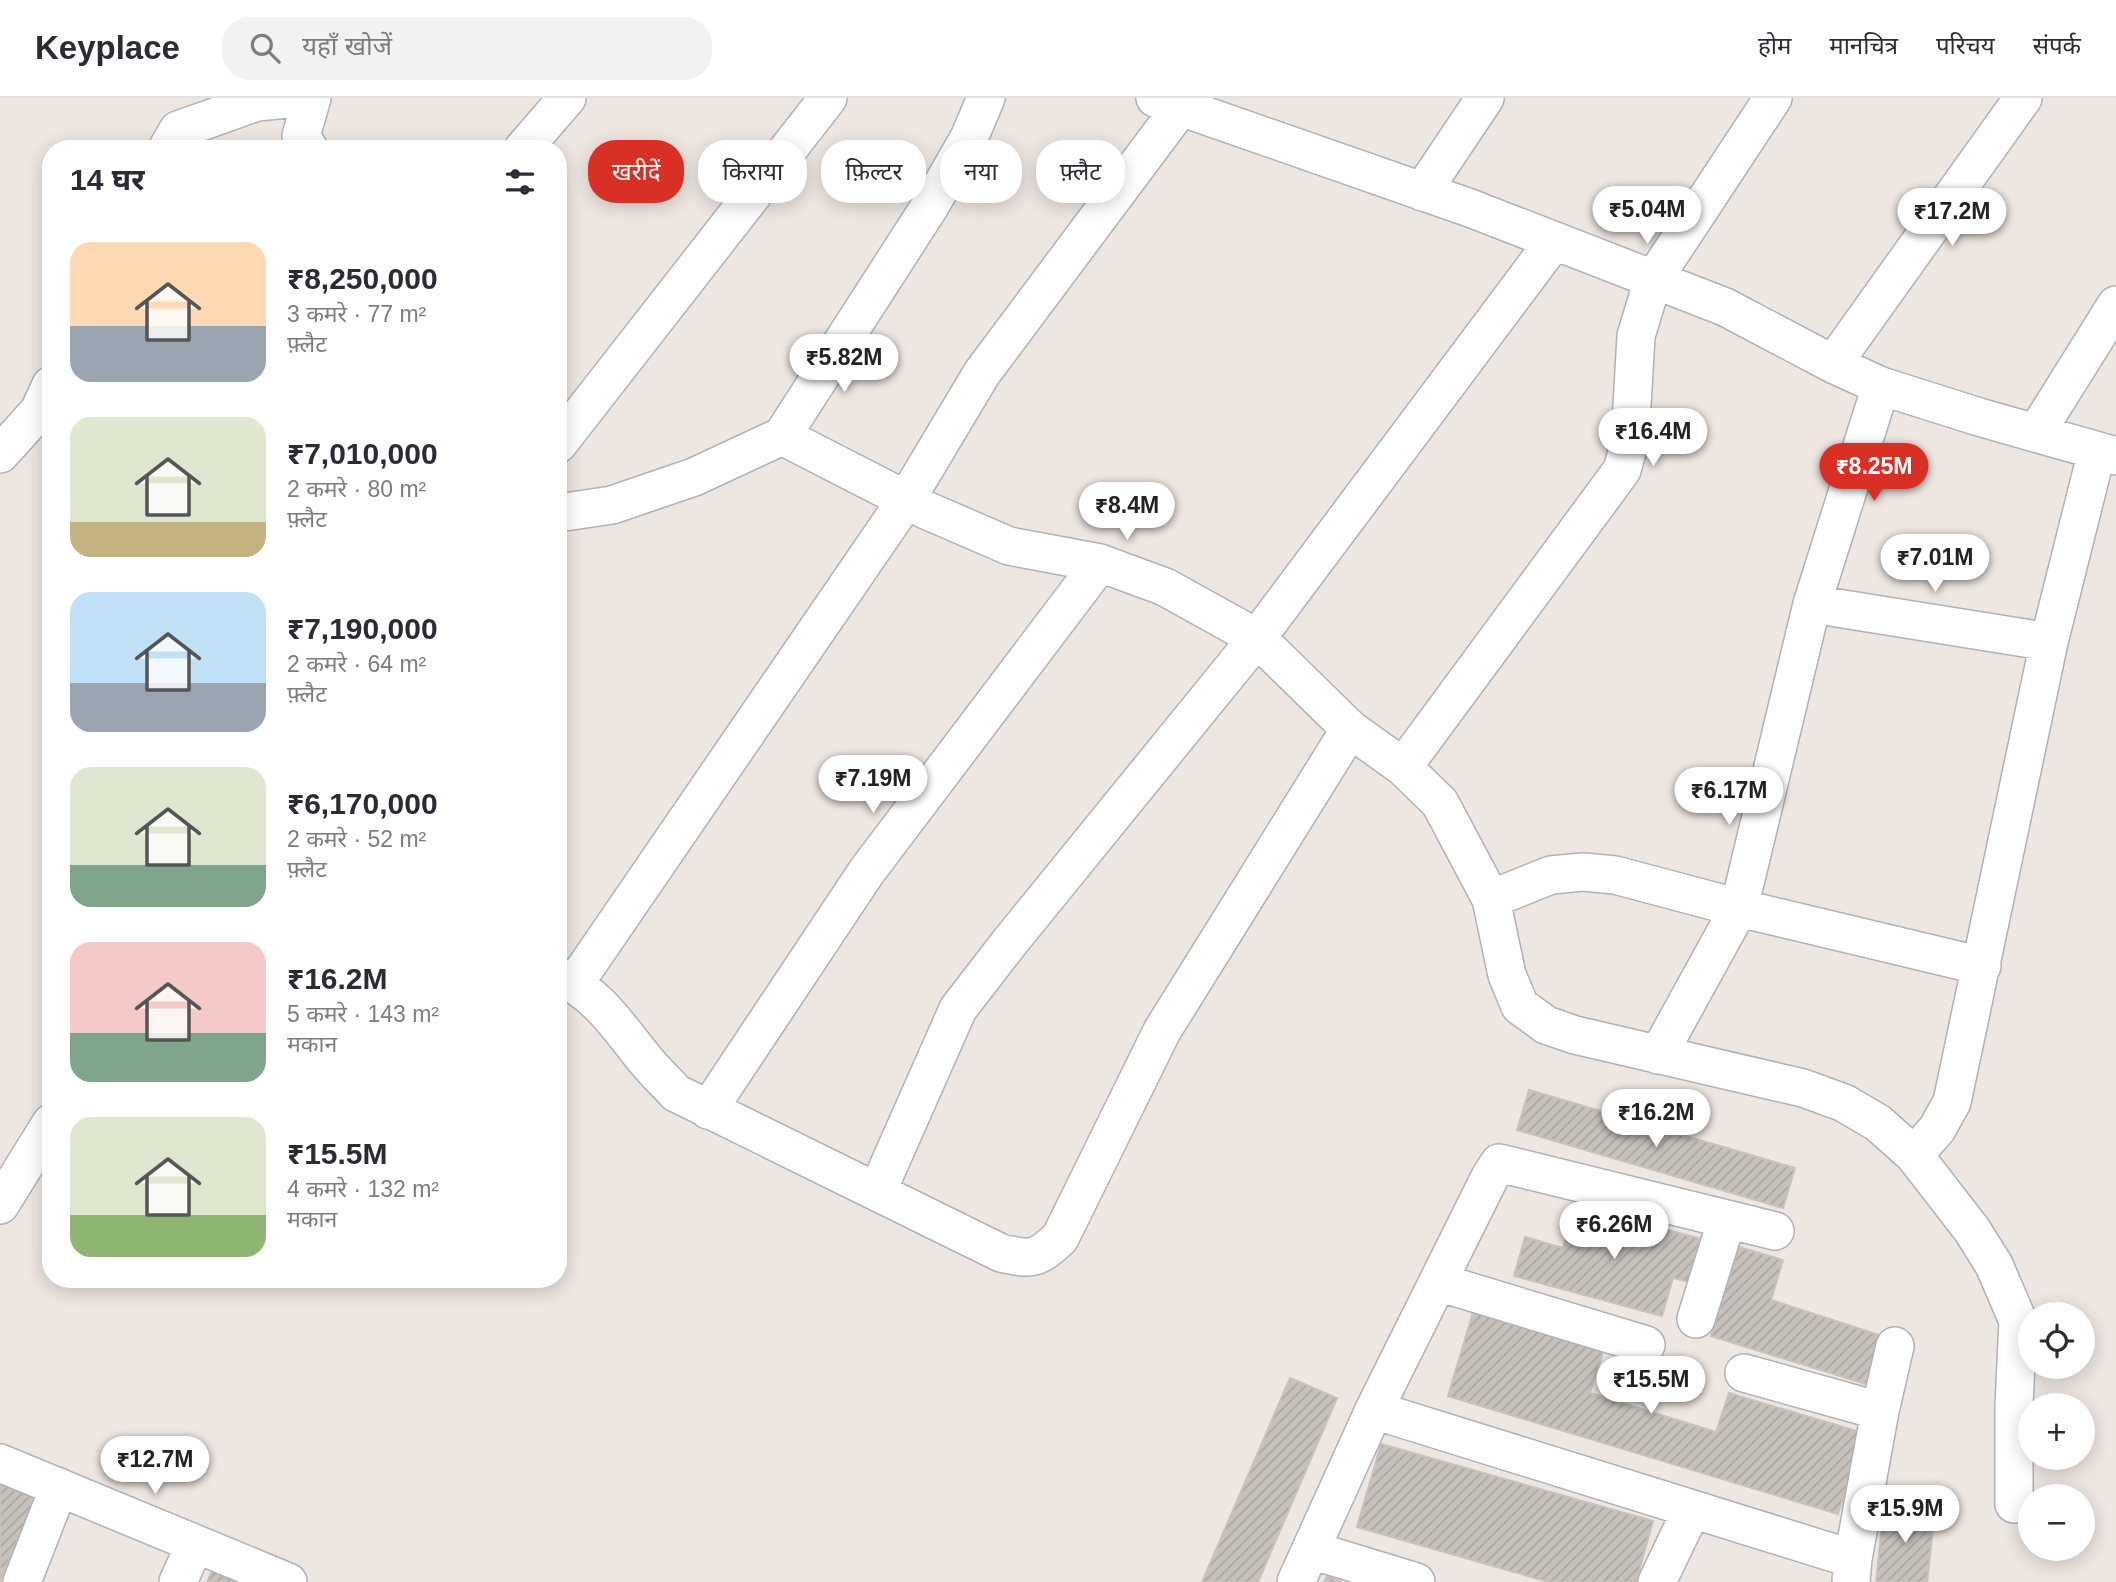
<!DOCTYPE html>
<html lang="hi">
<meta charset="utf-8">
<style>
:root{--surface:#fff;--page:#f2f2f3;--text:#2b2b33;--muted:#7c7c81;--line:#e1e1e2;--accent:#d93025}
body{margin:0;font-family:Helvetica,"Noto Sans Devanagari",sans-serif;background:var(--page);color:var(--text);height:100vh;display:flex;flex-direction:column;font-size:26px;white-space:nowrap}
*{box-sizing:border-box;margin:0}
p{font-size:23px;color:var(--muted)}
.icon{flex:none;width:38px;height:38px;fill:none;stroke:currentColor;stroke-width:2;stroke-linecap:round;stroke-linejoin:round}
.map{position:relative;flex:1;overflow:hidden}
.panel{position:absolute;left:42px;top:42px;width:525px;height:1148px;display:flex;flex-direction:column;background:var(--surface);border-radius:28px;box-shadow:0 4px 18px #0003}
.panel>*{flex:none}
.guide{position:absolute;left:588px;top:42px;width:665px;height:63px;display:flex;gap:14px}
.buttons{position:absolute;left:2018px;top:1204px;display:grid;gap:14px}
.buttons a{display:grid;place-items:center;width:77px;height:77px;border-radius:50%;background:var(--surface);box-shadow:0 4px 18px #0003;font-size:35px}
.price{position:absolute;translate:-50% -60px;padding:0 16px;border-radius:24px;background:#fff;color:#222;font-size:23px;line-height:46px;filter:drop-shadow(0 2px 4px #0008)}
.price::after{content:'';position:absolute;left:50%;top:42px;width:21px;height:16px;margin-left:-10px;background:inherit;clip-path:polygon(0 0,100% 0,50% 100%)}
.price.current{background:var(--accent);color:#fff}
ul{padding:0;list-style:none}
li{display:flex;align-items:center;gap:21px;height:175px;padding:0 28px}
li span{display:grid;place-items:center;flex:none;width:196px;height:140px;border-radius:21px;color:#555}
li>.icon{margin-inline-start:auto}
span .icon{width:84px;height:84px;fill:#fffc;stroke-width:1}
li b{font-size:30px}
h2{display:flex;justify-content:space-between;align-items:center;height:84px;padding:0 28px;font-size:30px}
.chip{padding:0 24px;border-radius:28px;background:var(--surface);box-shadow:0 4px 18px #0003;font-size:24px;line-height:63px}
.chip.current{background:var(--accent);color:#fff}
header{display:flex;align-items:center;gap:42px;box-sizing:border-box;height:98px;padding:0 35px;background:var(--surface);border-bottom:2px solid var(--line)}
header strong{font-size:33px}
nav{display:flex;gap:38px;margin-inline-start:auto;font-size:24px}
.search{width:490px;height:63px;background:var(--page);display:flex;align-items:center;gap:18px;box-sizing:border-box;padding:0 24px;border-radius:28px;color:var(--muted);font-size:26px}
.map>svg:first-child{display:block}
.building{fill:url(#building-hatch);stroke:#c9c1bb;stroke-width:2}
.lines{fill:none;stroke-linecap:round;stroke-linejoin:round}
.minor-casing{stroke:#aeb2b8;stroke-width:40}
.minor{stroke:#fff;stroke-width:37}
</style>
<header>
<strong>Keyplace</strong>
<div class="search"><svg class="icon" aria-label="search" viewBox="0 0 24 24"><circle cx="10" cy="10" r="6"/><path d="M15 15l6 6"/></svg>यहाँ खोजें</div>
<nav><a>होम</a><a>मानचित्र</a><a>परिचय</a><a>संपर्क</a></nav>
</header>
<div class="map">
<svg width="2116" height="1484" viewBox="0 0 2116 1484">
<defs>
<pattern id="building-hatch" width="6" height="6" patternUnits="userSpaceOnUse" patternTransform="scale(1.75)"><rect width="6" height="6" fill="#c7c1bc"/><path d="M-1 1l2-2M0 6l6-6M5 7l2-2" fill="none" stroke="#aba6a2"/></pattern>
</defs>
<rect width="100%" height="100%" fill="#eee6e1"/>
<path class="building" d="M 1529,992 L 1795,1070 L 1783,1110 L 1517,1032 Z
M 1575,1107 L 1705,1142 L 1693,1185 L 1673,1180 L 1662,1218 L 1514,1178 L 1525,1139 L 1563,1150 Z
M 1739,1149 L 1783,1162 L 1771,1202 L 1885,1239 L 1869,1287 L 1711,1238 Z
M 1474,1211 L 1604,1251 L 1590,1295 L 1716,1334 L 1729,1295 L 1863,1335 L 1838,1416 L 1448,1298 Z
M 1290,1280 L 1337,1300 L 1258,1484 L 1202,1484 Z
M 1381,1346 L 1653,1423 L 1636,1484 L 1549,1484 L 1357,1429 Z
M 0,1386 L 35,1400 L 0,1484 Z
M 1884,1407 L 1935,1412 L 1927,1484 L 1876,1484 Z
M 216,1465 L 256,1484 L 207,1484 Z
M 1327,1478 L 1341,1484 L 1324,1484 Z"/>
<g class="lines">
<g class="minor-casing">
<path id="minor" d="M 1155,0 L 1470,110 L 1725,209 L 1833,266 L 1881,288 L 1979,319 L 2116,358
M 167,51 L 178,32 L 257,4 L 298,0
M 309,51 L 301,38 L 312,0
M 523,51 L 567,0
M 1422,94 L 1485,0
M 1833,266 L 2023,0
M 2036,335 L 2116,207
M 782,338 L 928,413 L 1009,448 L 1100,465 L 1165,489 L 1257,540 L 1350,631 L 1403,669 L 1440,705 L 1491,801 L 1507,877 L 1520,908 L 1546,927 L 1575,937 L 1803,990 L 1844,1005 L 1878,1025 L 1914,1057 L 1972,1132 L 1994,1167 L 2018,1223 L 2014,1307 L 2014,1406
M 558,346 L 828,0
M 0,356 L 39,313 L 51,287
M 558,415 L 612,407 L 694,379 L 782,338 L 930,108 L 969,40 L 986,0
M 1812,506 L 2049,544
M 1403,669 L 1622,372 L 1630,343 L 1636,238 L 1653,182 L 1773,0
M 1491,801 L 1551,777 L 1583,774 L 1615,777 L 1739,810 L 1982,868
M 558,878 C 596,894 618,928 643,959 C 653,972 665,983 676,995 L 1001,1155 C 1032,1162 1036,1162 1060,1140 L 1162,933 L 1350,631
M 575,885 L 906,402 L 982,275 L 1180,10
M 1658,957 L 1739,810 L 1812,506 L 1881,288
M 708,1012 L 867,773 L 1100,465
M 1914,1057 L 1937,1031 L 1952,1004 L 2049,544 L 2097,353
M 877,1094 L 958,911 L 1009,845 L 1257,540 L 1554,143
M 0,1107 L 51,1025
M 1438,1184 L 1646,1247
M 1696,1221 L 1727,1121
M 1744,1275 L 1880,1313
M 1374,1312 L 1853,1461
M 0,1365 L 288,1484
M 1311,1452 L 1416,1484
M 22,1484 L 59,1389
M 178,1484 L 195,1446
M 1296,1484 L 1374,1312 L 1490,1079 L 1499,1065 L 1775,1133
M 1657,1484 L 1692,1411
M 1851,1484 L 1853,1461 L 1880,1313 L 1895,1248"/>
</g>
<use href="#minor" class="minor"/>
</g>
</svg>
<div class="buttons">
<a><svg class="icon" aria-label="locate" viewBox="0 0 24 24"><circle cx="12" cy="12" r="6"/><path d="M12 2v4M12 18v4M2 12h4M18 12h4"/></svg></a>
<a>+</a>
<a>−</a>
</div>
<b class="price" style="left:1647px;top:148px">₹5.04M</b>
<b class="price" style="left:1952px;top:150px">₹17.2M</b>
<b class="price" style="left:844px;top:296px">₹5.82M</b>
<b class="price" style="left:1653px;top:370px">₹16.4M</b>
<b class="price current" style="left:1874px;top:405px">₹8.25M</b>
<b class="price" style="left:1127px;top:444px">₹8.4M</b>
<b class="price" style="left:1935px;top:496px">₹7.01M</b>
<b class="price" style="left:873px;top:717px">₹7.19M</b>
<b class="price" style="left:1729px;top:729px">₹6.17M</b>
<b class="price" style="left:1656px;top:1051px">₹16.2M</b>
<b class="price" style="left:1614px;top:1163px">₹6.26M</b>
<b class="price" style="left:1651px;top:1318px">₹15.5M</b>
<b class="price" style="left:155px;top:1398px">₹12.7M</b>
<b class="price" style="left:1905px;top:1447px">₹15.9M</b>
<div class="guide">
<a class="chip current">खरीदें</a>
<a class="chip">किराया</a>
<a class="chip">फ़िल्टर</a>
<a class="chip">नया</a>
<a class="chip">फ़्लैट</a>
</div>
<section class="panel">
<h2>14 घर<svg class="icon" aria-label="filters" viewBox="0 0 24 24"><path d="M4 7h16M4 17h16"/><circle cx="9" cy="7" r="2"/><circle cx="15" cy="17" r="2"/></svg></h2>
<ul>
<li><span style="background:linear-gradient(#ffd9b3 60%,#9aa5b1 0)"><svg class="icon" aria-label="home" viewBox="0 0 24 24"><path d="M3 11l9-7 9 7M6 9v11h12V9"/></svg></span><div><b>₹8,250,000</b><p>3 कमरे · 77 m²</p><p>फ़्लैट</p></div></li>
<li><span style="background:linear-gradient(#dfe7d0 75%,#c2b280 0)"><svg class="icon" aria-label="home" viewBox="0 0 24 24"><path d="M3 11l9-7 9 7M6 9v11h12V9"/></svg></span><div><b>₹7,010,000</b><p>2 कमरे · 80 m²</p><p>फ़्लैट</p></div></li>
<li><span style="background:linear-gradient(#bfe0f5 65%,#9aa5b1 0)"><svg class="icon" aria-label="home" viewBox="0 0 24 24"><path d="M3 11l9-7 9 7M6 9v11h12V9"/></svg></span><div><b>₹7,190,000</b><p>2 कमरे · 64 m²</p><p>फ़्लैट</p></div></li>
<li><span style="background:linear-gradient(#dfe7d0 70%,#7fa58c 0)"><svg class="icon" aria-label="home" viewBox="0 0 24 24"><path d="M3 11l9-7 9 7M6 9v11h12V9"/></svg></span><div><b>₹6,170,000</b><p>2 कमरे · 52 m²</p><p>फ़्लैट</p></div></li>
<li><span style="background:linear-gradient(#f6c9c9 65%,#7fa58c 0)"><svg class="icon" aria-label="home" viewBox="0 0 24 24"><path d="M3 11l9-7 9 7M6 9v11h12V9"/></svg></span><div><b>₹16.2M</b><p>5 कमरे · 143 m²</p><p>मकान</p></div></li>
<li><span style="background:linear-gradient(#dfe7d0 70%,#8fb573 0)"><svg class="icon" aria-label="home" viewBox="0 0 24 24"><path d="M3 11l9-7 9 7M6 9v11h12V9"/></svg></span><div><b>₹15.5M</b><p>4 कमरे · 132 m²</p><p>मकान</p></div></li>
</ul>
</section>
</div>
